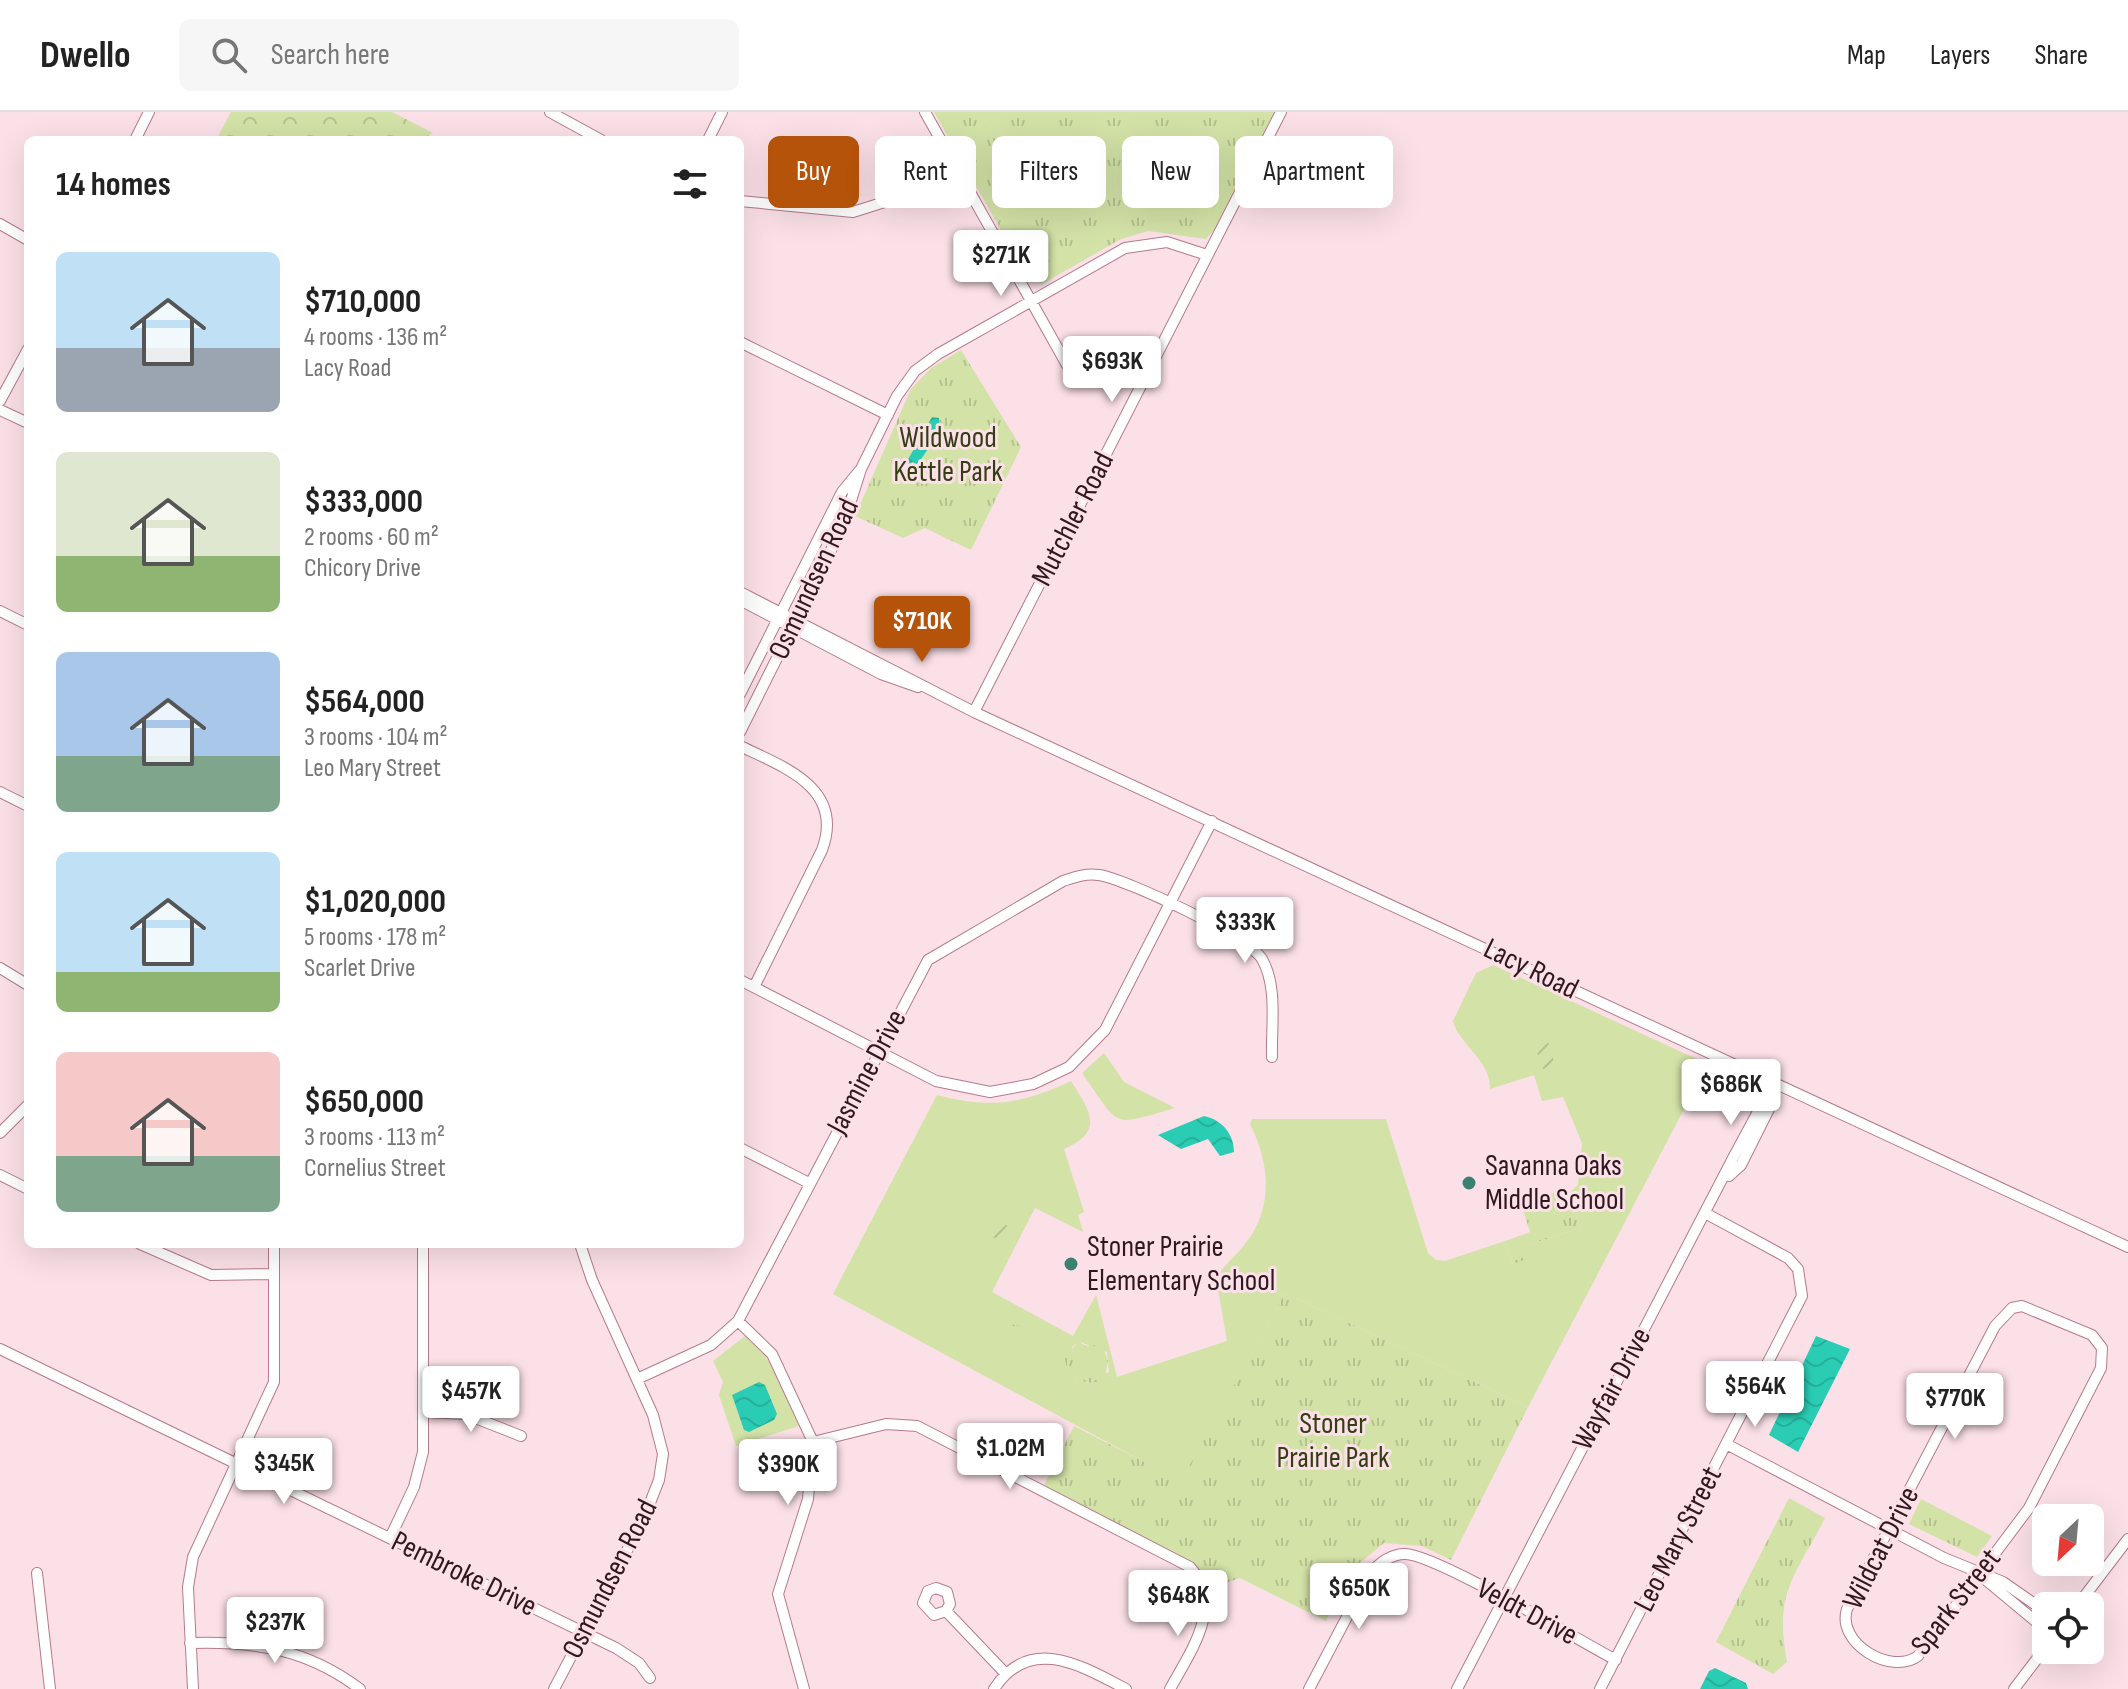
<!DOCTYPE html>
<meta charset="utf-8">
<style>
:root{--surface:#fff;--page:#f6f6f6;--text:#222;--muted:#767676;--line:#e0e0e0;--accent:#b45309}
body{margin:0;font-family:"Sofia Sans Condensed",sans-serif;background:var(--page);color:var(--text);height:100vh;display:flex;flex-direction:column;font-size:30px;white-space:nowrap}
*{box-sizing:border-box;margin:0}
p{font-size:26px;color:var(--muted)}
.icon{flex:none;width:44px;height:44px;fill:none;stroke:currentColor;stroke-width:2;stroke-linecap:round;stroke-linejoin:round}
.map{position:relative;flex:1;overflow:hidden}
.sheet{position:absolute;left:24px;top:24px;width:720px;height:1112px;display:flex;flex-direction:column;background:var(--surface);border-radius:12px;box-shadow:0 8px 32px #0002}
.sheet>*{flex:none}
.hud{position:absolute;left:768px;top:24px;width:760px;height:72px;display:flex;gap:16px}
.needle{width:52px;rotate:206deg}
.tools{position:absolute;left:2032px;top:1392px;display:grid;gap:16px}
.tools a{display:grid;place-items:center;width:72px;height:72px;border-radius:12px;background:var(--surface);box-shadow:0 8px 32px #0002;font-size:40px}
.price{position:absolute;translate:-50% -68px;padding:0 18px;border-radius:8px;background:#fff;color:#222;font-size:26px;line-height:52px;filter:drop-shadow(0 2px 4px #0008)}
.price::after{content:'';position:absolute;left:50%;top:48px;width:24px;height:18px;margin-left:-12px;background:inherit;clip-path:polygon(0 0,100% 0,50% 100%)}
.price.active{background:var(--accent);color:#fff}
ul{padding:0;list-style:none}
li{display:flex;align-items:center;gap:24px;height:200px;padding:0 32px}
li span{display:grid;place-items:center;flex:none;width:224px;height:160px;border-radius:12px;color:#555}
li>.icon{margin-inline-start:auto}
span .icon{width:96px;height:96px;fill:#fffc;stroke-width:1}
li b{font-size:34px}
h2{display:flex;justify-content:space-between;align-items:center;height:96px;padding:0 32px;font-size:34px}
.pill{padding:0 28px;border-radius:12px;background:var(--surface);box-shadow:0 8px 32px #0002;font-size:28px;line-height:72px}
.pill.active{background:var(--accent);color:#fff}
header{display:flex;align-items:center;gap:48px;box-sizing:border-box;height:112px;padding:0 40px;background:var(--surface);border-bottom:2px solid var(--line)}
header strong{font-size:38px}
nav{display:flex;gap:44px;margin-inline-start:auto;font-size:28px}
.search{width:560px;height:72px;background:var(--page);display:flex;align-items:center;gap:20px;box-sizing:border-box;padding:0 28px;border-radius:12px;color:var(--muted);font-size:30px}
.map>svg:first-child{display:block}
.grass{fill:#d3e2a7;fill-rule:evenodd}
.forest{fill:url(#forest-crowns)}
.park{fill:url(#park-tufts)}
.garden{fill:url(#garden-furrows)}
.water{fill:url(#water-waves)}
.lines{fill:none;stroke-linecap:round;stroke-linejoin:round}
.minor-casing{stroke:#b57a8c;stroke-width:12}
.minor{stroke:#fff;stroke-width:10}
.poi-dot{fill:#3c8073;stroke:#fbe0e7;stroke-width:3}
.labels{text-anchor:middle;dominant-baseline:central;stroke-width:6;stroke-linejoin:round;paint-order:stroke}
.park-label{font-size:30px;fill:#353e13;stroke:#fbe0e7}
.street-label{font-size:30px;fill:#2e171f;stroke:#fbe0e7}
.poi-label{font-size:30px;fill:#2e171f;stroke:#fbe0e7;text-anchor:start}
</style>
<header>
<strong>Dwello</strong>
<div class="search"><svg class="icon" aria-label="search" viewBox="0 0 24 24"><circle cx="10" cy="10" r="6"/><path d="M15 15l6 6"/></svg>Search here</div>
<nav><a>Map</a><a>Layers</a><a>Share</a></nav>
</header>
<div class="map">
<svg width="2128" height="1577" viewBox="0 0 2128 1577">
<defs>
<pattern id="forest-crowns" width="20" height="18" patternUnits="userSpaceOnUse" patternTransform="scale(2)"><rect width="20" height="18" fill="#d3e2a7"/><path d="M2 6a3 3 0 1 1 6 0M12 15a3 3 0 1 1 6 0" fill="none" stroke="#b5c18f"/></pattern>
<pattern id="park-tufts" width="24" height="20" patternUnits="userSpaceOnUse" patternTransform="scale(2)"><rect width="24" height="20" fill="#d3e2a7"/><path d="M3 7l-1-3M5 7V3M7 7l1-3M15 17l-1-3M17 17v-4M19 17l1-3" fill="none" stroke="#b5c18f"/></pattern>
<pattern id="garden-furrows" width="10" height="10" patternUnits="userSpaceOnUse" patternTransform="scale(2)"><rect width="10" height="10" fill="#d3e2a7"/><path d="M-1 1l2-2M0 10L10 0M9 11l2-2" fill="none" stroke="#b5c18f"/></pattern>
<pattern id="water-waves" width="16" height="10" patternUnits="userSpaceOnUse" patternTransform="scale(2)"><rect width="16" height="10" fill="#2acdb4"/><path d="M0 5q4-4 8 0t8 0" fill="none" stroke="#26af9a"/></pattern>
</defs>
<rect width="100%" height="100%" fill="#fbe0e7"/>
<path class="grass" d="M 1493,853 L 1701,949 L 1705,957 L 1528,1295 L 1285,1181 L 1181,1370 L 833,1182 L 937,983 C 990,997 1022,992 1071,969 C 1089,998 1106,1019 1064,1037 L 1084,1100 L 1078,1103 L 1083,1120 L 1035,1096 L 992,1180 L 1073,1224 L 1096,1183 L 1117,1265 L 1227,1229 L 1216,1166 C 1224,1153 1236,1144 1245,1132 C 1274,1095 1270,1052 1250,1012 L 1252,1007 L 1386,1007 L 1428,1141 L 1436,1148 L 1445,1149 L 1505,1129 L 1513,1152 L 1531,1132 L 1580,1116 L 1568,1082 L 1578,1073 L 1582,1031 L 1563,985 L 1542,989 L 1534,963 L 1490,977 C 1491,948 1459,933 1453,909 L 1476,861 ZM 1080,1230 L 1107,1240 L 1109,1260 L 1088,1271 L 1075,1266 L 1072,1235 Z
M 1104,941 L 1124,970 L 1175,996 C 1109,1015 1121,1016 1082,961 Z
M 745,1224 C 774,1243 785,1284 799,1314 L 736,1334 L 719,1283 L 723,1270 L 713,1249 Z"/>
<path class="forest" d="M 231,0 L 392,0 L 433,21 L 421,28 L 216,28 Z"/>
<path class="park" d="M 934,0 L 1276,0 L 1215,117 L 1206,127 L 1148,119 L 1121,127 L 1042,172 L 1028,166 Z
M 961,238 L 1021,335 L 971,438 L 925,416 L 903,426 L 855,404 L 911,277 L 931,256 Z
M 1566,1077 L 1580,1116 L 1531,1132 L 1535,1144 L 1513,1152 L 1505,1129 L 1530,1120 L 1521,1091 Z
M 1285,1181 L 1528,1295 L 1451,1448 L 1422,1434 L 1384,1431 L 1354,1456 L 1326,1509 L 1240,1466 L 1217,1474 L 1187,1448 L 1042,1377 L 1074,1314 L 1181,1369 Z
M 1009,1212 L 1026,1215 L 1029,1218 L 1022,1231 L 1004,1220 Z
M 1079,1230 L 1086,1234 L 1102,1233 L 1108,1248 L 1105,1267 C 1087,1276 1065,1267 1065,1244 Z
M 1789,1386 L 1825,1406 C 1794,1466 1774,1480 1787,1550 L 1773,1562 L 1716,1530 Z
M 1921,1387 L 1992,1424 L 1977,1445 L 1909,1412 Z"/>
<path class="garden" d="M 1548,930 L 1555,953 L 1543,957 L 1535,934 Z
M 995,1107 L 1013,1117 L 1006,1132 L 987,1122 Z"/>
<path class="water" d="M 932,305 L 939,306 C 941,325 925,339 917,354 L 913,350 L 909,352 L 906,351 Z
M 1204,1004 C 1223,1008 1234,1023 1234,1040 L 1220,1044 L 1208,1027 L 1181,1037 L 1158,1023 Z
M 1816,1224 L 1850,1237 L 1798,1340 L 1769,1323 Z
M 759,1270 L 765,1273 L 777,1302 L 774,1308 L 749,1320 L 744,1318 L 732,1283 Z
M 1715,1556 L 1746,1571 L 1748,1577 L 1700,1577 L 1709,1559 Z"/>
<g class="lines">
<g class="minor-casing">
<path id="minor" d="M 550,0 L 601,28
M 925,0 L 1067,253
M 135,28 L 149,0
M 708,28 L 722,0
M 740,89 L 853,100 L 891,88 L 954,54
M 0,112 L 28,128
M 740,230 L 888,303
M 0,289 L 28,237
M 0,298 L 28,311
M 740,480 L 974,600 L 2128,1135
M 740,488 L 881,562 L 918,575
M 0,499 L 28,513
M 740,582 L 842,380 L 860,358
M 974,600 L 1281,0
M 740,620 L 843,414 L 861,357 L 897,284 L 915,259 L 938,242 L 1125,136 L 1167,130 L 1207,143
M 740,634 C 784,655 845,676 822,738 L 754,875
M 0,680 L 28,694
M 0,856 L 28,873
M 740,868 L 936,969 L 990,980 L 1033,972 L 1069,955 L 1105,918 L 1212,709
M 0,1021 L 28,993
M 740,1036 L 809,1071
M 0,1063 L 28,1077
M 1729,1064 L 1741,1053 L 1770,995 L 1771,985
M 140,1132 L 211,1163 L 274,1162
M 2022,1194 L 2092,1223 L 2102,1236 L 2101,1256 L 2029,1396 L 1918,1544 C 1891,1564 1836,1531 1847,1497 L 1995,1214 L 2012,1196 Z
M 738,1209 L 772,1242 L 813,1330 L 808,1387 L 778,1482 L 804,1577
M 0,1237 L 616,1536 L 639,1551 L 650,1566
M 637,1267 L 711,1233 L 738,1209 L 928,848 L 1063,769 C 1075,765 1086,761 1099,763 C 1126,767 1249,825 1262,847 C 1278,875 1271,914 1272,945
M 425,1300 L 465,1302 L 521,1324
M 813,1330 L 886,1312 L 917,1314 L 1190,1455 C 1225,1494 1190,1540 1170,1577
M 1728,1333 L 1944,1446 L 2003,1470 L 2046,1500
M 390,1426 L 414,1375 L 423,1340 L 423,1132
M 37,1461 L 50,1577
M 1981,1464 L 2046,1518
M 2077,1494 L 2128,1427
M 946,1499 L 934,1503 L 923,1491 L 928,1479 L 936,1476 L 947,1480 L 950,1492 L 946,1499 L 1006,1562
M 190,1531 C 255,1529 307,1537 360,1577
M 193,1577 L 188,1475 L 193,1445 L 274,1270 L 274,1132
M 554,1577 L 644,1406 L 659,1368 L 663,1342 L 653,1303 L 592,1168 L 580,1132
M 994,1577 C 1030,1522 1082,1554 1126,1577
M 1309,1577 L 1369,1463 C 1378,1452 1389,1442 1405,1442 C 1435,1442 1580,1529 1616,1548
M 1457,1577 L 1733,1046 L 1762,992 L 1769,987
M 1600,1577 L 1802,1184 L 1798,1157 L 1788,1146 L 1705,1101
M 2014,1577 L 2046,1535"/>
</g>
<use href="#minor" class="minor"/>
</g>
<g class="poi-dot">
<circle cx="1469" cy="1071" r="8"/>
<circle cx="1071" cy="1152" r="8"/>
</g>
<g class="labels">
<g class="park-label">
<text x="948" y="326">Wildwood<tspan x="948" dy="34">Kettle Park</tspan></text>
<text x="1333" y="1312">Stoner<tspan x="1333" dy="34">Prairie Park</tspan></text>
</g>
<g class="street-label">
<text transform="translate(1073 407) rotate(-63)">Mutchler Road</text>
<text transform="translate(814 467) rotate(-65)">Osmundsen Road</text>
<text transform="translate(1531 857) rotate(26)">Lacy Road</text>
<text transform="translate(867 960) rotate(-62)">Jasmine Drive</text>
<text transform="translate(1612 1277) rotate(-62)">Wayfair Drive</text>
<text transform="translate(1678 1427) rotate(-63)">Leo Mary Street</text>
<text transform="translate(1881 1436) rotate(-63)">Wildcat Drive</text>
<text transform="translate(464 1462) rotate(26)">Pembroke Drive</text>
<text transform="translate(610 1467) rotate(-63)">Osmundsen Road</text>
<text transform="translate(1956 1490) rotate(-52)">Spark Street</text>
<text transform="translate(1527 1500) rotate(28)">Veldt Drive</text>
</g>
<g class="poi-label">
<text x="1485" y="1054">Savanna Oaks<tspan x="1485" dy="34">Middle School</tspan></text>
<text x="1087" y="1135">Stoner Prairie<tspan x="1087" dy="34">Elementary School</tspan></text>
</g>
</g>
</svg>
<div class="tools">
<a><svg class="needle" viewBox="-14 -14 28 28"><path d="M0-13l5 13h-10z" fill="#e53935"/><path d="M0 13l5-13h-10z" fill="#767676"/></svg></a>
<a><svg class="icon" aria-label="locate" viewBox="0 0 24 24"><circle cx="12" cy="12" r="6"/><path d="M12 2v4M12 18v4M2 12h4M18 12h4"/></svg></a>
</div>
<b class="price" style="left:1001px;top:186px">$271K</b>
<b class="price" style="left:1112px;top:292px">$693K</b>
<b class="price active" style="left:922px;top:552px">$710K</b>
<b class="price" style="left:1245px;top:853px">$333K</b>
<b class="price" style="left:1731px;top:1015px">$686K</b>
<b class="price" style="left:1755px;top:1317px">$564K</b>
<b class="price" style="left:471px;top:1322px">$457K</b>
<b class="price" style="left:1955px;top:1329px">$770K</b>
<b class="price" style="left:1010px;top:1379px">$1.02M</b>
<b class="price" style="left:284px;top:1394px">$345K</b>
<b class="price" style="left:788px;top:1395px">$390K</b>
<b class="price" style="left:1359px;top:1519px">$650K</b>
<b class="price" style="left:1178px;top:1526px">$648K</b>
<b class="price" style="left:275px;top:1553px">$237K</b>
<div class="hud">
<a class="pill active">Buy</a>
<a class="pill">Rent</a>
<a class="pill">Filters</a>
<a class="pill">New</a>
<a class="pill">Apartment</a>
</div>
<section class="sheet">
<h2>14 homes<svg class="icon" aria-label="filters" viewBox="0 0 24 24"><path d="M4 7h16M4 17h16"/><circle cx="9" cy="7" r="2"/><circle cx="15" cy="17" r="2"/></svg></h2>
<ul>
<li><span style="background:linear-gradient(#bfe0f5 60%,#9aa5b1 0)"><svg class="icon" aria-label="home" viewBox="0 0 24 24"><path d="M3 11l9-7 9 7M6 9v11h12V9"/></svg></span><div><b>$710,000</b><p>4 rooms · 136 m²</p><p>Lacy Road</p></div></li>
<li><span style="background:linear-gradient(#dfe7d0 65%,#8fb573 0)"><svg class="icon" aria-label="home" viewBox="0 0 24 24"><path d="M3 11l9-7 9 7M6 9v11h12V9"/></svg></span><div><b>$333,000</b><p>2 rooms · 60 m²</p><p>Chicory Drive</p></div></li>
<li><span style="background:linear-gradient(#a9c7e8 65%,#7fa58c 0)"><svg class="icon" aria-label="home" viewBox="0 0 24 24"><path d="M3 11l9-7 9 7M6 9v11h12V9"/></svg></span><div><b>$564,000</b><p>3 rooms · 104 m²</p><p>Leo Mary Street</p></div></li>
<li><span style="background:linear-gradient(#bfe0f5 75%,#8fb573 0)"><svg class="icon" aria-label="home" viewBox="0 0 24 24"><path d="M3 11l9-7 9 7M6 9v11h12V9"/></svg></span><div><b>$1,020,000</b><p>5 rooms · 178 m²</p><p>Scarlet Drive</p></div></li>
<li><span style="background:linear-gradient(#f6c9c9 65%,#7fa58c 0)"><svg class="icon" aria-label="home" viewBox="0 0 24 24"><path d="M3 11l9-7 9 7M6 9v11h12V9"/></svg></span><div><b>$650,000</b><p>3 rooms · 113 m²</p><p>Cornelius Street</p></div></li>
</ul>
</section>
</div>
